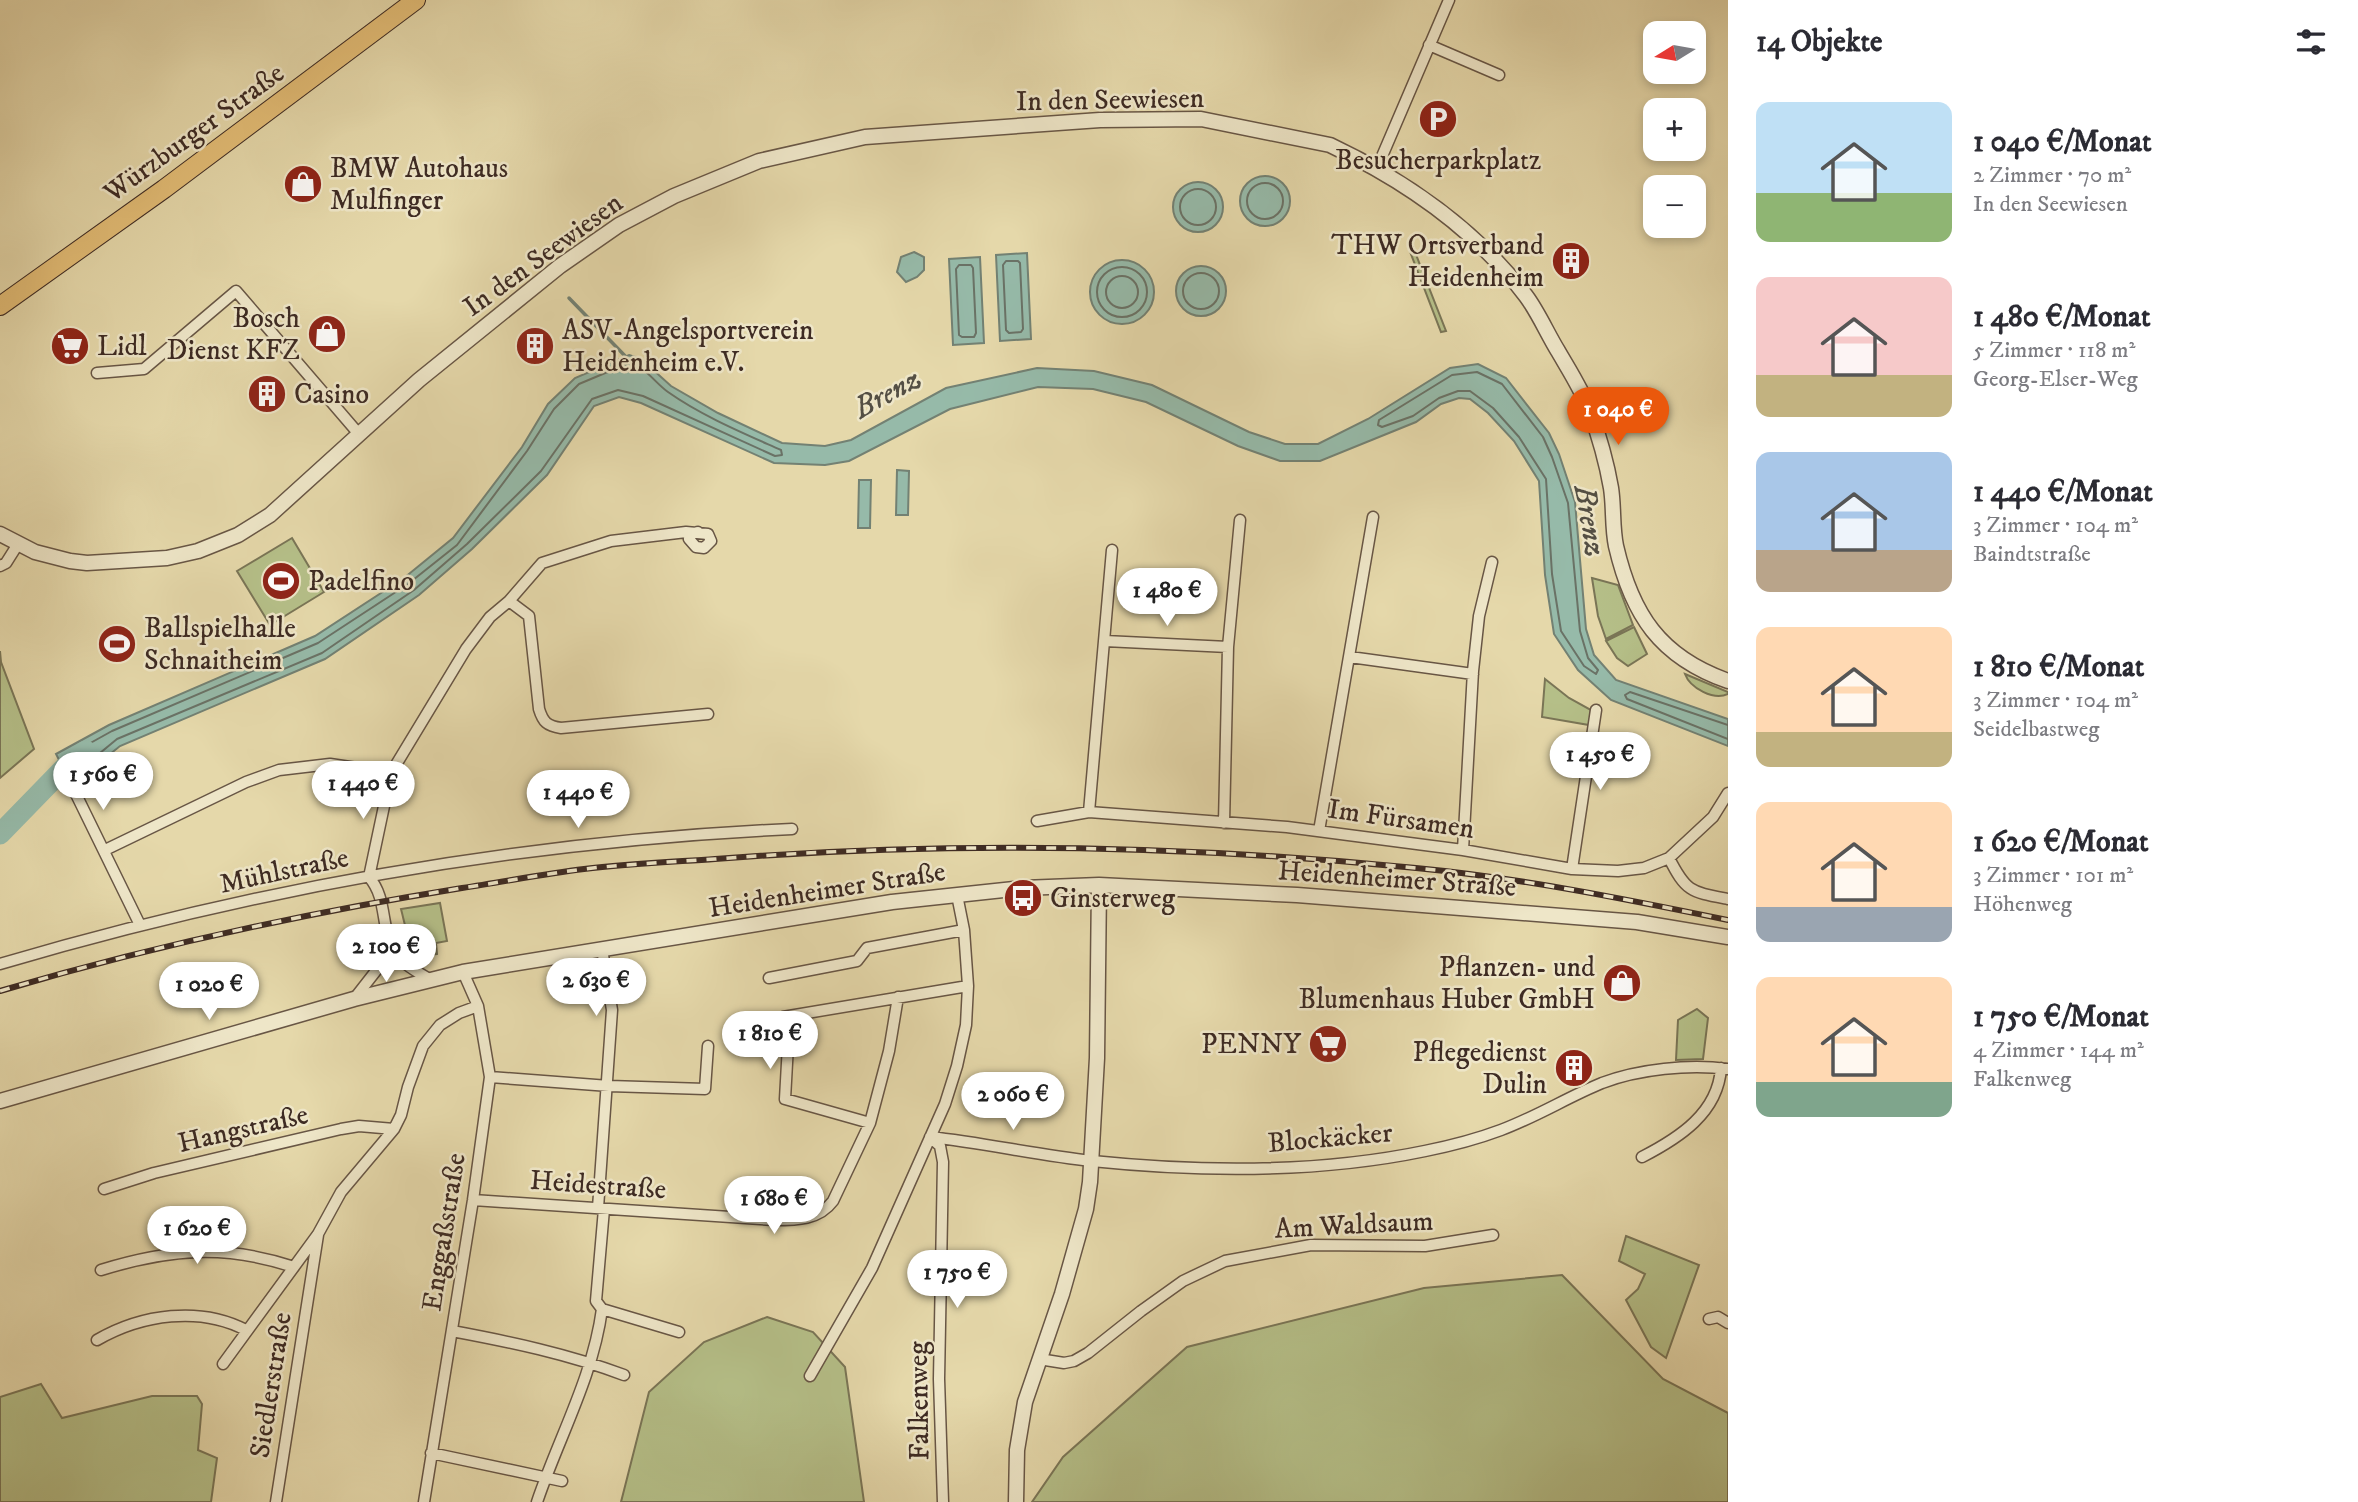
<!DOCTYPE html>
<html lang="de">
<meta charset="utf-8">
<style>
:root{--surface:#fff;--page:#f2f2f3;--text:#2b2b33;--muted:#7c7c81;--accent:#ea580c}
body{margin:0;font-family:"IM FELL DW Pica",serif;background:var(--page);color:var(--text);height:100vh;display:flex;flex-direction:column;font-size:26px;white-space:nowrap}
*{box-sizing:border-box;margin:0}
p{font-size:23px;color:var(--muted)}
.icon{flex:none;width:38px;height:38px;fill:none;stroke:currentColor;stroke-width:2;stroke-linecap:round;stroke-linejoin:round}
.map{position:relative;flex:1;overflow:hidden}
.side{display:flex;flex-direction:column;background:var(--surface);width:630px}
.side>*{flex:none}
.needle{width:46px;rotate:259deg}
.buttons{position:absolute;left:1643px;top:21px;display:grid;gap:14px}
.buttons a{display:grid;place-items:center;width:63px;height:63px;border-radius:14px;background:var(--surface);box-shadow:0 4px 10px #0003;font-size:35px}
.price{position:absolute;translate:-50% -60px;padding:0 16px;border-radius:24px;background:#fff;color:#222;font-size:23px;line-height:46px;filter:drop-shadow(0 2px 4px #0008)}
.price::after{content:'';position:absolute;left:50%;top:42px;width:21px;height:16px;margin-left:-10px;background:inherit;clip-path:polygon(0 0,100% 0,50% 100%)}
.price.selected{background:var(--accent);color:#fff}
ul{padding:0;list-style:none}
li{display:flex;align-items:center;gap:21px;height:175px;padding:0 28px}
li span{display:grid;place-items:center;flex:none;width:196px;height:140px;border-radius:14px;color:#555}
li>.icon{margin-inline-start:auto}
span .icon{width:84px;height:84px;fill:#fffc;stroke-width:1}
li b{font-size:30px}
h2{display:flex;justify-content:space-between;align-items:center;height:84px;padding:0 28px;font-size:30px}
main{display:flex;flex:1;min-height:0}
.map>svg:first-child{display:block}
.green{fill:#b5bf88;stroke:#7a7556;stroke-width:2}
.water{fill:#96baa9;stroke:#738173;stroke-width:2}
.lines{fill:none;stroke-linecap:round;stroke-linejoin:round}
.shore{stroke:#6a7266;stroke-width:2}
.stream{stroke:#738173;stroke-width:3.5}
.river{stroke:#96baa9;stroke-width:21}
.minor-casing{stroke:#685645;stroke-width:13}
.tertiary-casing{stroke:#685645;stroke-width:17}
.primary-casing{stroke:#3e2b23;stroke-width:20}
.minor{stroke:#eee6c8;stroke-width:10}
.tertiary{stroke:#eee6c8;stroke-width:14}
.primary{stroke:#e2bc75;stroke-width:18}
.rail-casing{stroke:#3e2b23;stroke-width:6}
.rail{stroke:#eee6c8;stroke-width:3.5;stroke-dasharray:10;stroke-linecap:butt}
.labels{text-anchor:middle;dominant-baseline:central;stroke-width:5;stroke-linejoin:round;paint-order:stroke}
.street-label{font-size:28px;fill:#3e2b23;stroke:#eee6c8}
.poi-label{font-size:28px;fill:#3e2b23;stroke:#eee6c8;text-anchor:start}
.water-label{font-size:30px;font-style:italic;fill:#544f44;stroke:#eee6c8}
</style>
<main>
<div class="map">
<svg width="1728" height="1502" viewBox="0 0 1728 1502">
<rect width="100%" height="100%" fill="#e5d8aa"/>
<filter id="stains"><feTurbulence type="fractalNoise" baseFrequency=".00286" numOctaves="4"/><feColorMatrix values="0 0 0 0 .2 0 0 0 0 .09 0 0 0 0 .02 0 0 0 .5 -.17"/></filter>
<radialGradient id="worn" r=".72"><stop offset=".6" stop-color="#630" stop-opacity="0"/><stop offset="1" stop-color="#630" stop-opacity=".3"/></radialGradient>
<path class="green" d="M 1413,247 L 1446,331 L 1441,332 L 1409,249 Z
M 292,538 L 324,592 L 270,625 L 237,571 Z
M 1592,578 L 1618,585 L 1633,625 L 1606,639 L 1598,616 Z
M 1634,627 L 1647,654 L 1628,666 L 1617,658 L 1606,641 Z
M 0,651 L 1,662 L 34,749 L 0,778 Z
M 1685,674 L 1728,692 L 1728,694 C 1714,701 1690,688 1685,674 Z
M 1545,679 L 1569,698 L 1591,710 L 1589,725 L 1542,717 Z
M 440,903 L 447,941 L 436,943 L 437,954 C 408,959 407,931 401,909 Z
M 1697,1009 L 1708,1018 L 1703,1059 L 1676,1060 L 1678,1020 Z
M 1626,1236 L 1699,1265 L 1666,1358 L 1651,1347 L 1626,1300 L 1638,1289 L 1645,1274 L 1619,1261 Z
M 1562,1275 L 1663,1379 L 1728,1413 L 1728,1502 L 1032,1502 L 1063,1457 L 1187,1347 L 1424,1288 Z
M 767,1317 L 813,1332 L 845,1367 L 864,1502 L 621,1502 L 649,1392 L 704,1342 Z
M 41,1384 L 62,1418 L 152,1396 L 197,1396 L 202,1404 L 198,1450 L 217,1458 L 211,1502 L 0,1502 L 0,1397 Z"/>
<path class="water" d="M1240 201a25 25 0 1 1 50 0a25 25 0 1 1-50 0Z
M1173 207a25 25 0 1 1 50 0a25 25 0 1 1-50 0Z
M 914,252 L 924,257 L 924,270 L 917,277 L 906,282 L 897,272 L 901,257 Z
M 1027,253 L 1031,339 L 1000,341 L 996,255 Z
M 980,257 L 984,343 L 953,345 L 949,259 Z
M1090 292a32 32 0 1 1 64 0a32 32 0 1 1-64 0Z
M1176 291a25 25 0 1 1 50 0a25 25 0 1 1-50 0Z
M 629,355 L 641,359 L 671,386 L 718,413 L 782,443 L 825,446 L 851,440 L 946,388 L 1037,368 L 1094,371 L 1152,385 L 1249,432 L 1285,444 L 1318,444 L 1368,419 L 1450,368 L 1478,364 L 1506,378 L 1549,433 L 1559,454 L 1575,502 L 1586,629 L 1594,655 L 1616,680 L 1728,719 L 1728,746 L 1611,700 L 1578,670 L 1554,634 L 1545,575 L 1539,481 L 1514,441 L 1488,413 L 1470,399 L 1459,398 L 1441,404 L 1416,422 L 1320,461 L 1280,461 L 1238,446 L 1146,402 L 1093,389 L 1038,387 L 950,409 L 849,461 L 825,465 L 774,463 L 641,403 L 619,397 L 594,406 L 547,475 L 472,549 L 419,595 L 325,659 L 120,746 L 72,785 L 56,754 L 109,725 L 315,636 L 404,578 L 453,538 L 522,447 L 548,404 L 575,378 Z
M 897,470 L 909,471 L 908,515 L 896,515 Z
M 859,480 L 871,480 L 870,528 L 858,528 Z"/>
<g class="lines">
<path class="shore" d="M1247 201a18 18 0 1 1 36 0a18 18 0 1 1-36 0Z
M1180 207a18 18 0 1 1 36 0a18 18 0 1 1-36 0Z
M 1006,261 L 1018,261 L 1020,263 L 1023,329 L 1021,332 L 1009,333 L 1006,330 L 1003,265 Z
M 959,265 L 971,265 L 973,268 L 976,333 L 974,337 L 962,337 L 959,335 L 956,269 Z
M1097 292a25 25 0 1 1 50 0a25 25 0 1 1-50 0Z
M1183 291a18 18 0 1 1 36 0a18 18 0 1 1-36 0Z
M1106 292a16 16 0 1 1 32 0a16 16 0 1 1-32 0Z
M 629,363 C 645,366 655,383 668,392 C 702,416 743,433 781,450 L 782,455 L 775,456 L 643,396 L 618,390 L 592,399 L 541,471 L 467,544 L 414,590 L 322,653 L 117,739 L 77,772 L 72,771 L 67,760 L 67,756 L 112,731 L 318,643 L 408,584 L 457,545 L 527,451 L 554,409 L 579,384 Z
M 1477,372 L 1502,384 L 1543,437 L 1552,457 L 1568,503 L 1580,631 L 1588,658 L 1598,670 L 1596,674 L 1584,666 L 1561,631 L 1552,574 L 1546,479 L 1519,437 L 1493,408 L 1470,391 L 1458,391 L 1439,398 L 1413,416 L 1382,427 L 1378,425 L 1379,420 L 1452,375 Z
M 1728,725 L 1630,692 L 1625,695 L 1627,699 L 1728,739"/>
<path class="stream" d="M 569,298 L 628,359"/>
<path class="river" d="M 0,834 L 73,759 L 86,751"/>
<g class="minor-casing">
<path id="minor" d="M 1429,45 L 1499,75
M 1377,168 L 1449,0
M 97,373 L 144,369 L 236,291 L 358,433
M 0,566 L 6,563 L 18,544
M 509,601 L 529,616 L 539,709 C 543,722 547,726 561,728 L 708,714
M 1105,641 L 1228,647
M 1350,657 L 1473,674
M 73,788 L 140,925
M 1089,812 L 1112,550
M 1037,821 L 1089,812 L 1287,827 L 1463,850 L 1572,869 L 1618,871 L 1644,868 L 1669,858 L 1713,817 L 1728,793
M 1224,823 L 1228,647 L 1240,520
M 1319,831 L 1373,517
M 105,850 L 246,782 L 279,770 L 330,764 L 391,773
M 1463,850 L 1473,671 L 1479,616 L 1492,562
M 1669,858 C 1686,892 1691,892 1728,899
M 1572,869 L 1596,710
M 369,877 L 391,773 L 466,649 L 490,617 L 509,601 L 542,563 L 611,541 L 686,532 L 708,534 L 711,541 L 704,548 L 696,547 L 689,539 L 692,534 L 698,532
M 369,877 C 388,899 380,927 394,951 C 402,964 416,971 429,979
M 0,964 C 257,888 524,841 792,829
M 769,978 L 857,961 L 867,948 L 964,930
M 354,999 L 393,949
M 783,1017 L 968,986
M 788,1045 L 785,1099 L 870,1123
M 490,1077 L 609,1086 L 705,1089 L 708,1046
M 930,1137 C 984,1143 1038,1155 1092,1161 C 1199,1172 1319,1173 1425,1151 C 1450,1146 1477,1139 1501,1130 C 1536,1117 1568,1097 1602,1083 C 1639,1069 1689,1064 1728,1069
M 930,1137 L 940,1146 L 943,1162 L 939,1379 L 943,1502
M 1642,1157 C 1679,1138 1718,1113 1721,1068
M 104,1189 L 154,1173 L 341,1129 L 359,1126 L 394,1129
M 473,1200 L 774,1220 C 797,1220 819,1220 833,1201 L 870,1123 L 889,1051 L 898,997
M 598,1208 L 612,1010 L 602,949
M 101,1270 C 169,1249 225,1244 294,1267
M 602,1309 L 679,1332
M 1709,1319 L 1718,1317 L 1728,1323
M 452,1331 C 511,1342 568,1354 624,1375
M 97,1340 C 142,1314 200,1306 246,1330
M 1039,1359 L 1064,1363 L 1074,1361 L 1088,1353 L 1141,1311 L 1183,1281 L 1225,1261 L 1311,1245 L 1425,1246 L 1493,1235
M 223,1364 L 318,1234 L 341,1192 L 394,1129 L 401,1115 L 408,1087 L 423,1046 L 440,1025 L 459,1013 L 478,1006
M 810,1376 L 872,1268 L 945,1104 L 957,1066 L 966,1025 L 968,986 L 964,930 L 957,895
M 431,1453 L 562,1481
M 276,1502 L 318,1235
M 424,1502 L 473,1200 L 490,1077 L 478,1006 L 463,972
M 537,1502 C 559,1437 593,1377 602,1309 L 596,1301 L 604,1209"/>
</g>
<g class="tertiary-casing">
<path id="tertiary" d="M 0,534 L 35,552 L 70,561 L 87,563 L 167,558 L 198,551 L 238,535 L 270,515 L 419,380 L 560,266 L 619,225 L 674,196 L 759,161 L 865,137 L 1100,120 L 1201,119 L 1330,145 C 1404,180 1476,230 1526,296 C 1538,312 1547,333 1558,351 C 1569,370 1582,390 1590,411 C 1598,433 1607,465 1611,488 C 1614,507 1612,527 1616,546 C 1632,615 1660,657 1728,681
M 0,1101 L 354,999 L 463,972 L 892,902 L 1023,888 L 1099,885 L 1297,895 L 1637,922 L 1728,937
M 1016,1502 L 1017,1450 L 1025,1402 L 1062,1294 L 1086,1209 L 1090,1182 L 1097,1058 L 1099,885"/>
</g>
<g class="primary-casing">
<path id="primary" d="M 0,306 L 164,189 L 416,0"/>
</g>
<use href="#minor" class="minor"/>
<use href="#tertiary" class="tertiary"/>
<use href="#primary" class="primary"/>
<g class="rail-casing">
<path id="rail" d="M 0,991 C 152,946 306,913 462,888 C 503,882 543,874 584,869 C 627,864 671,862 715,859 C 949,841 1183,845 1416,868 C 1521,878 1625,899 1728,920"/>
</g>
<use href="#rail" class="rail"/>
</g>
<defs>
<g id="parking-disc" transform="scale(2.0125)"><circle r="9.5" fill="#8f2418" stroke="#eee6c8"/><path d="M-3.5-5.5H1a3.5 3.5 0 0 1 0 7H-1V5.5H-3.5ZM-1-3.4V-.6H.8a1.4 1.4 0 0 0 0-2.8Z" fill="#fff"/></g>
<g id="shop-disc" transform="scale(2.0125)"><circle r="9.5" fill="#8f2418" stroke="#eee6c8"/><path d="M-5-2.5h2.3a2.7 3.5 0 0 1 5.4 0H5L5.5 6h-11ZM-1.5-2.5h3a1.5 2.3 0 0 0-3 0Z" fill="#fff"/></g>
<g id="building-disc" transform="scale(2.0125)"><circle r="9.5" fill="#8f2418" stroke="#eee6c8"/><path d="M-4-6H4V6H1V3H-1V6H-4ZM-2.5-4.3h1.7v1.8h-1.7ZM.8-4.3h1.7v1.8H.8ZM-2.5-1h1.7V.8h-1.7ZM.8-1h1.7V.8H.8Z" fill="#fff"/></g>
<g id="supermarket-disc" transform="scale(2.0125)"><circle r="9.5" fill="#8f2418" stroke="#eee6c8"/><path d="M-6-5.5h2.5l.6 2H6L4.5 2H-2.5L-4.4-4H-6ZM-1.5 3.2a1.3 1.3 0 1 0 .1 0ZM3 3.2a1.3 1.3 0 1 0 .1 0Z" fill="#fff"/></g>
<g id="stadium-disc" transform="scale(2.0125)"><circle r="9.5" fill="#8f2418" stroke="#eee6c8"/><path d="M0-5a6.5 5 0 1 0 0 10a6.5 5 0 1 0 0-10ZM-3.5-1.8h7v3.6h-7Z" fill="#fff"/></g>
<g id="bus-disc" transform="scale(2.0125)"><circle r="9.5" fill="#8f2418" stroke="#eee6c8"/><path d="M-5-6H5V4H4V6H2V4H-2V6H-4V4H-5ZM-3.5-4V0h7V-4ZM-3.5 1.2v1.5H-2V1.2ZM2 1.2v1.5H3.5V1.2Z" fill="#fff"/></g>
</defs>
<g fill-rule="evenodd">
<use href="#parking-disc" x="1438" y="119"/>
<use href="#shop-disc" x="303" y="184"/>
<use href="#building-disc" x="1571" y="261"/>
<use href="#shop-disc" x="327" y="334"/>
<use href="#supermarket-disc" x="70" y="346"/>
<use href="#building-disc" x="535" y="346"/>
<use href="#building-disc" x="267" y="394"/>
<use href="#stadium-disc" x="281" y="581"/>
<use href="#stadium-disc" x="117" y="644"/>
<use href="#bus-disc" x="1023" y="898"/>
<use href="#shop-disc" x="1622" y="983"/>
<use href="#supermarket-disc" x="1328" y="1044"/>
<use href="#building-disc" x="1574" y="1068"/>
</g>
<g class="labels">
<g class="street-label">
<text transform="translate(1110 100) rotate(-1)">In den Seewiesen</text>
<text transform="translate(194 133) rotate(-36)">Würzburger Straße</text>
<text transform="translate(543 255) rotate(-36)">In den Seewiesen</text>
<text transform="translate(1401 819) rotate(8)">Im Fürsamen</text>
<text transform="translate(284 871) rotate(-12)">Mühlstraße</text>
<text transform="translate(1397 879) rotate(4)">Heidenheimer Straße</text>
<text transform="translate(827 890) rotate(-9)">Heidenheimer Straße</text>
<text transform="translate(243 1129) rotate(-13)">Hangstraße</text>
<text transform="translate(1330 1138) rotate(-5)">Blockäcker</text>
<text transform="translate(598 1185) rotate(4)">Heidestraße</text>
<text transform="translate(1354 1225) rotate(-3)">Am Waldsaum</text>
<text transform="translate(444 1232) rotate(-81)">Enggaßstraße</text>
<text transform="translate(271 1385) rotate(-81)">Siedlerstraße</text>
<text transform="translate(919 1401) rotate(-91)">Falkenweg</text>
</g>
<g class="poi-label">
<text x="1438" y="160" text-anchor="middle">Besucherparkplatz</text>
<text x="330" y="168">BMW Autohaus<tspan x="330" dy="32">Mulfinger</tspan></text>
<text x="1544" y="245" text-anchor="end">THW Ortsverband<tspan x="1544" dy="32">Heidenheim</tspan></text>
<text x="300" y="318" text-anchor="end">Bosch<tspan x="300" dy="32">Dienst KFZ</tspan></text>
<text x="562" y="330">ASV-Angelsportverein<tspan x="562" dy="32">Heidenheim e.V.</tspan></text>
<text x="97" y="346">Lidl</text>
<text x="294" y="394">Casino</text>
<text x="308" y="581">Padelfino</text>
<text x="144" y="628">Ballspielhalle<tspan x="144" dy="32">Schnaitheim</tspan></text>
<text x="1050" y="898">Ginsterweg</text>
<text x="1595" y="967" text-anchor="end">Pflanzen- und<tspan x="1595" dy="32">Blumenhaus Huber GmbH</tspan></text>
<text x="1301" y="1044" text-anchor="end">PENNY</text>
<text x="1547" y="1052" text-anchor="end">Pflegedienst<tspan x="1547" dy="32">Dulin</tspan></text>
</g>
<g class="water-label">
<text transform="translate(888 394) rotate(-28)">Brenz</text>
<text transform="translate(1589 521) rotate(81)">Brenz</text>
</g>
</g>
<rect width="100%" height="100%" filter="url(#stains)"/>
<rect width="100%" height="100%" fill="url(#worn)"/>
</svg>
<div class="buttons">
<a><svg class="needle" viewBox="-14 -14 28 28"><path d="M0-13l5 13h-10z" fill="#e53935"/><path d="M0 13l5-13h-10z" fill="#7c7c81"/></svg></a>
<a>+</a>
<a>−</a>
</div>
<b class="price selected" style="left:1618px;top:447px">1 040 €</b>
<b class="price" style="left:1167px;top:628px">1 480 €</b>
<b class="price" style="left:1600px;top:792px">1 450 €</b>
<b class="price" style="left:103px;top:812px">1 560 €</b>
<b class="price" style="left:363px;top:821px">1 440 €</b>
<b class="price" style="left:578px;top:830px">1 440 €</b>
<b class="price" style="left:386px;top:984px">2 100 €</b>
<b class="price" style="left:596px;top:1018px">2 630 €</b>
<b class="price" style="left:209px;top:1022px">1 020 €</b>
<b class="price" style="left:770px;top:1071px">1 810 €</b>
<b class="price" style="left:1013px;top:1132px">2 060 €</b>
<b class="price" style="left:774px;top:1236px">1 680 €</b>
<b class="price" style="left:197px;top:1266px">1 620 €</b>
<b class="price" style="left:957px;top:1310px">1 750 €</b>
</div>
<section class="side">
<h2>14 Objekte<svg class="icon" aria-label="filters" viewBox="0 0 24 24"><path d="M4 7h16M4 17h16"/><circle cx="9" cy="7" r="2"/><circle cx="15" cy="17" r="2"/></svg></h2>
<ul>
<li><span style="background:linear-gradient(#bfe0f5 65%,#8fb573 0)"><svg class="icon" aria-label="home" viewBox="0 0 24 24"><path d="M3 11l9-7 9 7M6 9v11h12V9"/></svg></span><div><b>1 040 €/Monat</b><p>2 Zimmer · 70 m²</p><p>In den Seewiesen</p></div></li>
<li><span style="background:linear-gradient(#f6c9c9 70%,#c2b280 0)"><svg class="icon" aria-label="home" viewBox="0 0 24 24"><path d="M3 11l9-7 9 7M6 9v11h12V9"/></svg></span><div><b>1 480 €/Monat</b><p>5 Zimmer · 118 m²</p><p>Georg-Elser-Weg</p></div></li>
<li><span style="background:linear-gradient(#a9c7e8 70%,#b9a48a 0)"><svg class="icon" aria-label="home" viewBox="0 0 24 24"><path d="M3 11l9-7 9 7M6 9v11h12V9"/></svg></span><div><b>1 440 €/Monat</b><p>3 Zimmer · 104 m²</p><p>Baindtstraße</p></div></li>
<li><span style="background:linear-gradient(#ffd9b3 75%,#c2b280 0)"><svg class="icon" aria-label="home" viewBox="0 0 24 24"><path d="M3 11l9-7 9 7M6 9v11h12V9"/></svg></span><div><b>1 810 €/Monat</b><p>3 Zimmer · 104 m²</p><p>Seidelbastweg</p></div></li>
<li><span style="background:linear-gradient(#ffd9b3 75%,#9aa5b1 0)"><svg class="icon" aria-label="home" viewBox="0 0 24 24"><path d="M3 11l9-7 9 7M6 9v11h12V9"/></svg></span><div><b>1 620 €/Monat</b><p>3 Zimmer · 101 m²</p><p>Höhenweg</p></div></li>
<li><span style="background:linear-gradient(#ffd9b3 75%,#7fa58c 0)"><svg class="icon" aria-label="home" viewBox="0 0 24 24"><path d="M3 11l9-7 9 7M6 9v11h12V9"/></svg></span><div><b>1 750 €/Monat</b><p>4 Zimmer · 144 m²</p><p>Falkenweg</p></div></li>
</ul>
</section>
</main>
